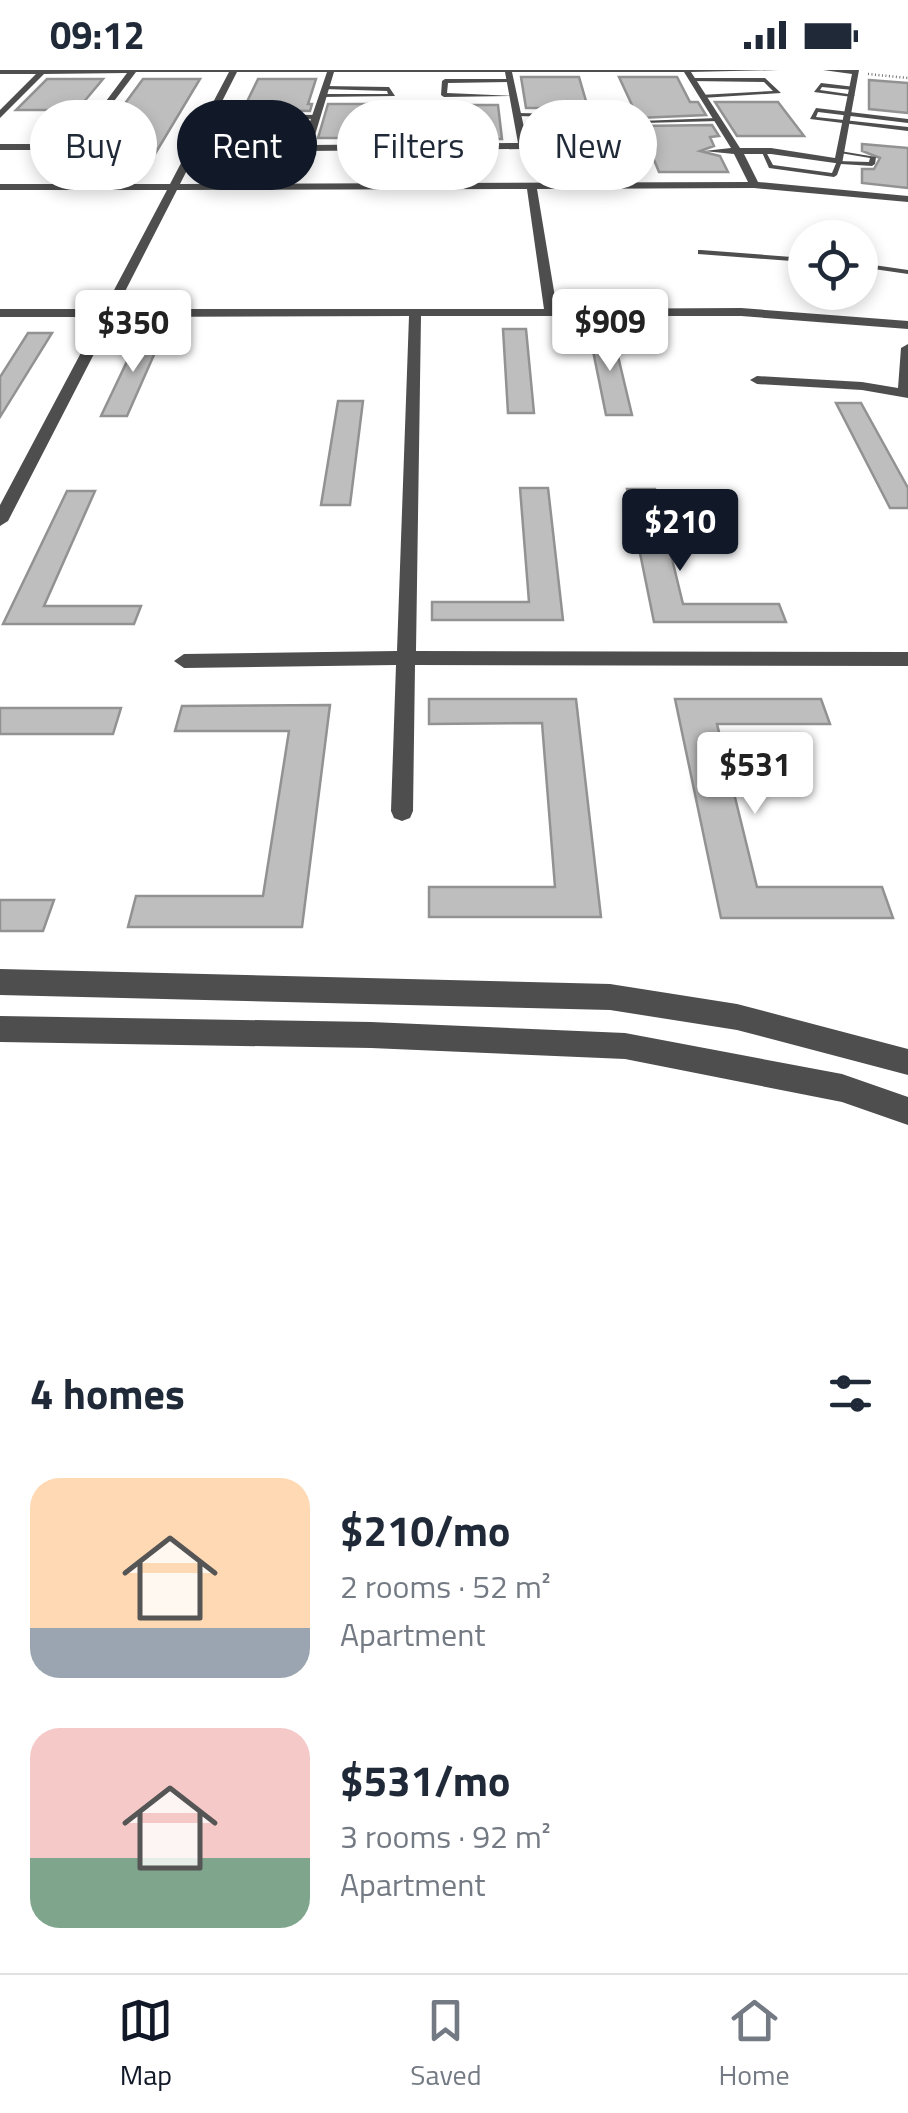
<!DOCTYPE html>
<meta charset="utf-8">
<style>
:root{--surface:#fff;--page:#f6f6f7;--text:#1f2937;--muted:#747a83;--line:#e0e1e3;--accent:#111827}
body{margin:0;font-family:"Titillium Web",sans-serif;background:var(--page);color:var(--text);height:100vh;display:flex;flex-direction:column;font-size:38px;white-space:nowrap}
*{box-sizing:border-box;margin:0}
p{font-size:32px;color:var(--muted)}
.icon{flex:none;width:55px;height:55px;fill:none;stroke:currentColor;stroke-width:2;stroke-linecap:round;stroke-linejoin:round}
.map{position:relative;height:1263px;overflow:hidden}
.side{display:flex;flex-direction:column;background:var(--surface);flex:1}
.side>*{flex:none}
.guide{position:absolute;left:30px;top:30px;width:850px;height:90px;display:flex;gap:20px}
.tools{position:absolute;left:788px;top:150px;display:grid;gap:20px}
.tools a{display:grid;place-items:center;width:90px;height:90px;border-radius:50%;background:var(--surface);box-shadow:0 5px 15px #0003;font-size:50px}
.price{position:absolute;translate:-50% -85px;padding:0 22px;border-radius:10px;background:#fff;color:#222;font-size:32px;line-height:65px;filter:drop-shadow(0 2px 5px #0008)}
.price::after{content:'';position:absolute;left:50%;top:60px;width:30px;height:22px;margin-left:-15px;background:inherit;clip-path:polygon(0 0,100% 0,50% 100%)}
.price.on{background:var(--accent);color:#fff}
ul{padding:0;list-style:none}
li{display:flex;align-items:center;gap:30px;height:250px;padding:0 30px}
li span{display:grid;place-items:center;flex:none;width:280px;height:200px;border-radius:30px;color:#555}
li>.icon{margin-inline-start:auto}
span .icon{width:120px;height:120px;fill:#fffc;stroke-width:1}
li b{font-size:42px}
h2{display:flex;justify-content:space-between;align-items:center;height:120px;padding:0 30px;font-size:42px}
.chip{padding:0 35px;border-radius:45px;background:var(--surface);box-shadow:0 5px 15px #0003;font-size:35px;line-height:90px}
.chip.on{background:var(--accent);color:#fff}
.status{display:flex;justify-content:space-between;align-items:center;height:70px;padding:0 50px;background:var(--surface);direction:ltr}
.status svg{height:28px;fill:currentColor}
.tabs{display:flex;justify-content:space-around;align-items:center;height:140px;border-top:2px solid var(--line);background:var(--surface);font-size:28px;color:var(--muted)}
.tabs a{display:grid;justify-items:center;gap:5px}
.tabs .on{color:var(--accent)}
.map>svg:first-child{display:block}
.building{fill:#bebebe;stroke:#929292;stroke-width:2.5}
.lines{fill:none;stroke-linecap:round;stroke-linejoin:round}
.path{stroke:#707070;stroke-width:2.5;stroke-dasharray:1 2.5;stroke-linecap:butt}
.lane{fill:#4e4e4e;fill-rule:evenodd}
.street{fill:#4e4e4e;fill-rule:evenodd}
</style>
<div class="status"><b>09:12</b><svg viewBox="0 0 49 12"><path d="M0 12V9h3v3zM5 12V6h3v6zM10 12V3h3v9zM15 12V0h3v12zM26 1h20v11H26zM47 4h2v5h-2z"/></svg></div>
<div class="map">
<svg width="908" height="1263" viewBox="0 0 908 1263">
<rect width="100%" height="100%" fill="#fff"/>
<path class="building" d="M 521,7 L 579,7 L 588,38 L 526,38 Z
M 619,7 L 677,7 L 690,32 L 698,32 L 706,45 L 638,48 Z
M 47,9 L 103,9 L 77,40 L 16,40 Z
M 143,9 L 200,9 L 143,104 L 73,104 Z
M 258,9 L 316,9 L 308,34 L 312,34 L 310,41 L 252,40 L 238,52 L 242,58 L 303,61 L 300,68 L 294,69 L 281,104 L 212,104 Z
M 869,10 L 908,13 L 908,43 L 869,39 Z
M 715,32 L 778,32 L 804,66 L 737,66 Z
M 328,34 L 397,34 L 392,68 L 318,68 Z
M 439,35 L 498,35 L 502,69 L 437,69 Z
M 712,55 L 719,66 L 710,67 L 714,76 L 700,81 L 720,86 L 728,102 L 659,102 L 640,56 Z
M 862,74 L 908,78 L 908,118 L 862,113 L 862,99 L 874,99 L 880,88 L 862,81 Z
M 503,259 L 526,259 L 534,343 L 508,343 Z
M 589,261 L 612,261 L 632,345 L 606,345 Z
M 141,262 L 164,262 L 127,346 L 101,346 Z
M 28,263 L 52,263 L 0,347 L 0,307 Z
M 338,331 L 363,331 L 350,435 L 321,435 Z
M 836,333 L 861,333 L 908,418 L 908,438 L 890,438 Z
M 520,418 L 548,418 L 563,550 L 432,550 L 432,532 L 529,532 Z
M 627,419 L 655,419 L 683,534 L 779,534 L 786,552 L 654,552 Z
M 67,421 L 95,421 L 44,536 L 141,536 L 134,554 L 3,554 Z
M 429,629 L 576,629 L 601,847 L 429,847 L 429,817 L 555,817 L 542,653 L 429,654 Z
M 675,629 L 821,629 L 830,654 L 717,654 L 757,817 L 882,817 L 893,848 L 721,848 Z
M 330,635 L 302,857 L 128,857 L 136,826 L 263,826 L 289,661 L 175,661 L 182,636 Z
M 0,638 L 121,638 L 113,664 L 0,664 Z
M 0,830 L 54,830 L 43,861 L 0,861 Z"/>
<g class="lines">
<path class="path" d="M 868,4 L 908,8"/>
<path class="lane" d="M 692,8 L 765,8 L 781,23 L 702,28 L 700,25 L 773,21 L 764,12 L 690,11 Z
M 445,9 L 510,9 L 512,12 L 448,13 L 447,23 L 516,26 L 444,27 L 441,25 L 442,11 Z
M 821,13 L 855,17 L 853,20 L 822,17 L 820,20 L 855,25 L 852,27 L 814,22 Z
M 325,16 L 389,17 L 395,26 L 321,27 L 323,24 L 388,24 L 387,21 L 323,19 Z
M 816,38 L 908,49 L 908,53 L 818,42 L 816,47 L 908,57 L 908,61 L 810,49 Z
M 517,43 L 610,45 L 625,75 L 622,77 L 521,77 L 523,74 L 618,73 L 614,66 L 518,65 L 520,62 L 613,62 L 606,48 L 515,46 Z
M 252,44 L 316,45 L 319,47 L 316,49 L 253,48 L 249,51 L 315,55 L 313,58 L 242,54 L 242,52 Z
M 717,48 L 719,51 L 643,53 L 640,51 Z
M 761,80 L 765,80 L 773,95 L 832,103 L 837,91 L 869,92 L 870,88 L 840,83 L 840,81 L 876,87 L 875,94 L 872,96 L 841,94 L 837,105 L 834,107 L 769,98 Z
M 701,180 L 805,188 L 805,192 L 698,184 L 698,180 Z
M 860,193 L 908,200 L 908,204 L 860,197 Z"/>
<path class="street" d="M 0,0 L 779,0 L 691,2 L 740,78 L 771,78 L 835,88 L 852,4 L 823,0 L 859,0 L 842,94 L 771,84 L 744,84 L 758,112 L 908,126 L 908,132 L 754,118 L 537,119 L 557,239 L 741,238 L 908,251 L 908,259 L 741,246 L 421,246 L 416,581 L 908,582 L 908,596 L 415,595 L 413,741 L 410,748 L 402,751 L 394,748 L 391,741 L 396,595 L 184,598 L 174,591 L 184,584 L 397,581 L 409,246 L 113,247 L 8,451 L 0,456 L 0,435 L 100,247 L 0,247 L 0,239 L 104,239 L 167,120 L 0,120 L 0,114 L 170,114 L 229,2 L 136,2 L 69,91 L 64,88 L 70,80 L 0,80 L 0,74 L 74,74 L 127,3 L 44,4 L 0,48 L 0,40 L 36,4 L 0,4 ZM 237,2 L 327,2 L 301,78 L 306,81 L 523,79 L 528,76 L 512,2 L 684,2 L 731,78 L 704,81 L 734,84 L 748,112 L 180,114 ZM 334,2 L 505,2 L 518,73 L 312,75 ZM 527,119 L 544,239 L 116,239 L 177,120 Z
M 908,274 L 908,328 L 862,320 L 757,314 L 750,310 L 757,306 L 862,312 L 898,318 L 901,278 Z
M 0,899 L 610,914 L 737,934 L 908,979 L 908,1005 L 737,960 L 610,940 L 0,925 Z
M 0,946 L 371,952 L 625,963 L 842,1004 L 908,1027 L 908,1055 L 842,1032 L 625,989 L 371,978 L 0,972 Z"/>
</g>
</svg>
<div class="tools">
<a><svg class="icon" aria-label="locate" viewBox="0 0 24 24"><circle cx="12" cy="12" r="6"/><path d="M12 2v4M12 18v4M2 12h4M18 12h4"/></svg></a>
</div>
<b class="price" style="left:610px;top:304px">$909</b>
<b class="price" style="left:133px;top:305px">$350</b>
<b class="price on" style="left:680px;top:504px">$210</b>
<b class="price" style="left:755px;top:747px">$531</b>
<div class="guide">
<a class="chip">Buy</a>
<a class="chip on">Rent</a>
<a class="chip">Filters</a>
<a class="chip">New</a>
</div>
</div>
<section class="side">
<h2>4 homes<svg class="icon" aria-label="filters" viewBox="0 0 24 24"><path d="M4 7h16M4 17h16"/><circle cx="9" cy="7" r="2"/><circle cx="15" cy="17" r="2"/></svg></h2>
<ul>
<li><span style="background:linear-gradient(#ffd9b3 75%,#9aa5b1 0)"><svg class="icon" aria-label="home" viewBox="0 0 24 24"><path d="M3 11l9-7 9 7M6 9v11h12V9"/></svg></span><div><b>$210/mo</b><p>2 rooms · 52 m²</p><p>Apartment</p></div></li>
<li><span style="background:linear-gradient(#f6c9c9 65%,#7fa58c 0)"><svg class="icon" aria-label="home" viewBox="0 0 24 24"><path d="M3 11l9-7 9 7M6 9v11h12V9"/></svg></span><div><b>$531/mo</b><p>3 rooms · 92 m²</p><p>Apartment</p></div></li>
</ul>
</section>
<nav class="tabs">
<a class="on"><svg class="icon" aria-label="map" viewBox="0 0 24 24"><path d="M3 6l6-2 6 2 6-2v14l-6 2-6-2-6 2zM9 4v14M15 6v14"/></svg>Map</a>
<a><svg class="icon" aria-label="saved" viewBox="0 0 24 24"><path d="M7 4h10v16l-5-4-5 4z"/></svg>Saved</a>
<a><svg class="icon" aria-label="home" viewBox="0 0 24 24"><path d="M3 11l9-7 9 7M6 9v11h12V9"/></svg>Home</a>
</nav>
